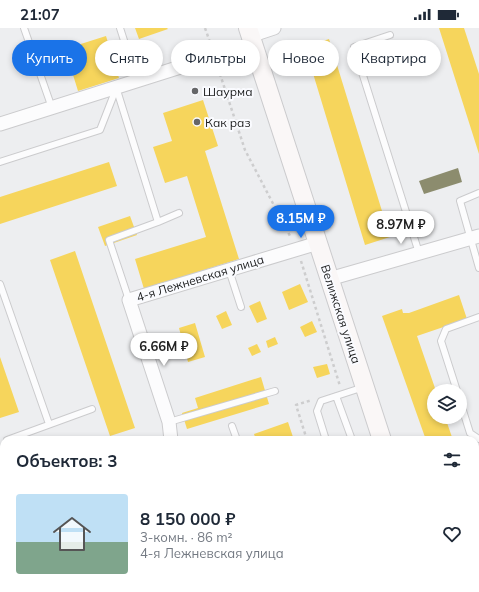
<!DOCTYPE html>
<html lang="ru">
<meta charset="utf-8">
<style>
:root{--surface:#fff;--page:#f6f6f7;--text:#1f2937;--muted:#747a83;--accent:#1a73e8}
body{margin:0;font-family:Mulish,sans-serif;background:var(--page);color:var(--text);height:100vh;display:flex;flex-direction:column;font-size:15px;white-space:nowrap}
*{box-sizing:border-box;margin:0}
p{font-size:13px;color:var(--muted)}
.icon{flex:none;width:22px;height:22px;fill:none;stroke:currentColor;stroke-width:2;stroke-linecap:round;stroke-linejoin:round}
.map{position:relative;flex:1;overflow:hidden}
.side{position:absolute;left:0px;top:408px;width:479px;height:156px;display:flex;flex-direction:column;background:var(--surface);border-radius:12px 12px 0 0;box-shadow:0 2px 6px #0003}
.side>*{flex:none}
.top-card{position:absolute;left:12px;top:12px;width:455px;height:36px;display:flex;gap:8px}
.controls{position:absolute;left:427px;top:356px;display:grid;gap:8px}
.controls a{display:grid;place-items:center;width:40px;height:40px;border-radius:50%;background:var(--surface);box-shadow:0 2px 6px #0003;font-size:20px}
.price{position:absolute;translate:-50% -34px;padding:0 9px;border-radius:14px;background:#fff;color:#222;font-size:13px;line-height:26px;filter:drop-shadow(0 1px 2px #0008)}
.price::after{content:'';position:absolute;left:50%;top:24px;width:12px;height:9px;margin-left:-6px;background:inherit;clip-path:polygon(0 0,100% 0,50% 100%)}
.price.active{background:var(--accent);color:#fff}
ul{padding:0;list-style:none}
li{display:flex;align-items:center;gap:12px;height:100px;padding:0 16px}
li span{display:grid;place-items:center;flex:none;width:112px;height:80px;border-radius:4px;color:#555}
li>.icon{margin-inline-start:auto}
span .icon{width:48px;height:48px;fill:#fffc;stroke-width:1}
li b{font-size:17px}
h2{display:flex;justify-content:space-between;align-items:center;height:48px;padding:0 16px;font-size:17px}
.chip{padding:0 14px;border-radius:18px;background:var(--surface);box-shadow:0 2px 6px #0003;font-size:14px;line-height:36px}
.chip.active{background:var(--accent);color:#fff}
.status{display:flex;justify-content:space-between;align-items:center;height:28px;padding:0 20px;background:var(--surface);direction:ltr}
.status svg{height:11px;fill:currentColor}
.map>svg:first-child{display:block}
.homes{fill:#f6d55c}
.shops{fill:#d6604d}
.industry{fill:#8c8c6e}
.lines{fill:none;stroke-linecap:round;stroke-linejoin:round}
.lane-casing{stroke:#cbcbcd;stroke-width:8}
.street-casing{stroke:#cbcbcd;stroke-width:15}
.secondary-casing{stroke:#cbcbcd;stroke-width:20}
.path{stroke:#cdcdce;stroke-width:2.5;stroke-dasharray:3 3;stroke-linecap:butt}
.lane{stroke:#fcfcfd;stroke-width:6}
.street{stroke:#fcfcfd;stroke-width:13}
.secondary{stroke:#faf7f7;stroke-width:18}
.poi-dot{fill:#656668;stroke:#fafbff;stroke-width:1.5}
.labels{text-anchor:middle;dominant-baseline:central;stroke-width:4;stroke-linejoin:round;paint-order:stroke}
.poi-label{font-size:12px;fill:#1c1d1e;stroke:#fafbff;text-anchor:start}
.street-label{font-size:12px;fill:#1c1d1e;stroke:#fafbff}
</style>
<div class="status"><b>21:07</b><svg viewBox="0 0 49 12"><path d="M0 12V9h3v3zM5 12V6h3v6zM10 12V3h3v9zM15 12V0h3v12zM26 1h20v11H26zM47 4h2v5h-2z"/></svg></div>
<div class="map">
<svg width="479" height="564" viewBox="0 0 479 564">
<rect width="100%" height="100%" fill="#edeef0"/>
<path class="homes" d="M 135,0 L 167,0 L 168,1 L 139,11 Z
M 439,0 L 464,0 L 479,46 L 479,126 Z
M 106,8 L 119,50 L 78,63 L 65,21 Z
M 329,11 L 390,209 L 365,217 L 305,19 Z
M 203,72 L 218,118 L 205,123 L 239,231 L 144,261 L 135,231 L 206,209 L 187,148 L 165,155 L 153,119 L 172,113 L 163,85 Z
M 109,134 L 117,158 L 0,196 L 0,169 Z
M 130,188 L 137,207 L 105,218 L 98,199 Z
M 75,223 L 135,400 L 110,408 L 50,232 Z
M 300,256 L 308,274 L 289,282 L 282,264 Z
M 459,267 L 467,291 L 417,308 L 436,363 L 434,363 L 434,389 L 445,389 L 453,412 L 426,412 L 382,288 L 402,281 L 403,285 L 409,285 Z
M 260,273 L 267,291 L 257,295 L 249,278 Z
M 226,283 L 232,297 L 222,301 L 216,288 Z
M 312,293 L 317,304 L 305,309 L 300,299 Z
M 195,295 L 205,329 L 188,334 L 179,300 Z
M 275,309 L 278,316 L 268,320 L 266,313 Z
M 257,316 L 261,324 L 252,328 L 248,320 Z
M 0,329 L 19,384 L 0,390 Z
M 327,336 L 330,346 L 317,350 L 313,339 Z
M 261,349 L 269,376 L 187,401 L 182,385 L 198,380 L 195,370 Z
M 288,394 L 294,412 L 256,412 L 254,406 Z
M 479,438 L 479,464 L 475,466 L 475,439 Z
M 4,515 L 4,547 L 0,548 L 0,516 Z
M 41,560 L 71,560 L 72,564 L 42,564 Z
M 142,560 L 158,560 L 159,564 L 131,564 L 131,562 Z
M 309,560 L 354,560 L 355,564 L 310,564 Z"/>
<path class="shops" d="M 479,525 L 479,564 L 469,564 L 468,560 L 475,560 L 475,526 Z"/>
<path class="industry" d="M 458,140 L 462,154 L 424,166 L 419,153 Z"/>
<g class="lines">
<g class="lane-casing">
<path id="lane" d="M 24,0 L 52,80
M 120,0 L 137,53
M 390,7 L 354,19 L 419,225
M 116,59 L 158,194 L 109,212 L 129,272
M 0,134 L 100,102 L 116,61
M 479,165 L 460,173 L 479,240
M 158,194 L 179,185
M 229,242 L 241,279
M 0,256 L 49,396
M 457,363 L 441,313 L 446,301 L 479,289
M 336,368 L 351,409 L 349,412
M 460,373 L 470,405 L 479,411
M 169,394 L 275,363
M 232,398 L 237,412
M 7,412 L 92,381
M 326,412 L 317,383 L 321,373 L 364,359
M 0,547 L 4,545
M 287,560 L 289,564
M 99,564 L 102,560"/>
</g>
<g class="street-casing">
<path id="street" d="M 250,8 L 274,0
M 0,96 L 253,16
M 329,251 L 479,208
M 171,412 L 169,394 L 129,272 L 318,215
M 0,477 L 4,476
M 475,507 L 479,506
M 188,560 L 189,564"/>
</g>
<g class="secondary-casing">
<path id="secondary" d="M 248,0 L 382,412
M 430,560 L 431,564"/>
</g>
<path class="path" d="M 205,0 L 211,17
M 218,40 L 245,122 L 291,210
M 301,233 L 340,358
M 307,412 L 296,377 L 312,372
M 364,560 L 365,564"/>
<use href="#lane" class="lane"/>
<use href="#street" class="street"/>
<use href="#secondary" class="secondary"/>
</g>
<g class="poi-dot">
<circle cx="195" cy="63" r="4"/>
<circle cx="197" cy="94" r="4"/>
</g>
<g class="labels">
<g class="poi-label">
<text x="203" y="63">Шаурма</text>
<text x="205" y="94">Как раз</text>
</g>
<g class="street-label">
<text transform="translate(200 250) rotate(-17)">4-я Лежневская улица</text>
<text transform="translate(341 286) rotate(72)">Велижская улица</text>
</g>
</g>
</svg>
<div class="controls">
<a><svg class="icon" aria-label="layers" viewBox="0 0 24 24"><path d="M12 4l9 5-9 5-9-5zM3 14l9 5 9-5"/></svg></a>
</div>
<b class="price active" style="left:301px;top:211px">8.15M ₽</b>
<b class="price" style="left:401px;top:217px">8.97M ₽</b>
<b class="price" style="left:164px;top:339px">6.66M ₽</b>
<div class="top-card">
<a class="chip active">Купить</a>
<a class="chip">Снять</a>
<a class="chip">Фильтры</a>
<a class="chip">Новое</a>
<a class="chip">Квартира</a>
</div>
<section class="side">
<h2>Объектов: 3<svg class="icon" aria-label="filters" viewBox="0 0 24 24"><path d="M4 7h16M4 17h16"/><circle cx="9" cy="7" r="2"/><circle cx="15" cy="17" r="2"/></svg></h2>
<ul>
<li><span style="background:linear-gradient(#bfe0f5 60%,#7fa58c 0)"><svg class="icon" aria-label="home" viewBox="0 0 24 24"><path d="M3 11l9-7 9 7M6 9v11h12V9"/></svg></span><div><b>8 150 000 ₽</b><p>3-комн. · 86 m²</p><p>4-я Лежневская улица</p></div><svg class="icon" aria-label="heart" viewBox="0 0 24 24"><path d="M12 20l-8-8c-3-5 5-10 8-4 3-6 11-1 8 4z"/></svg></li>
</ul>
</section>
</div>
